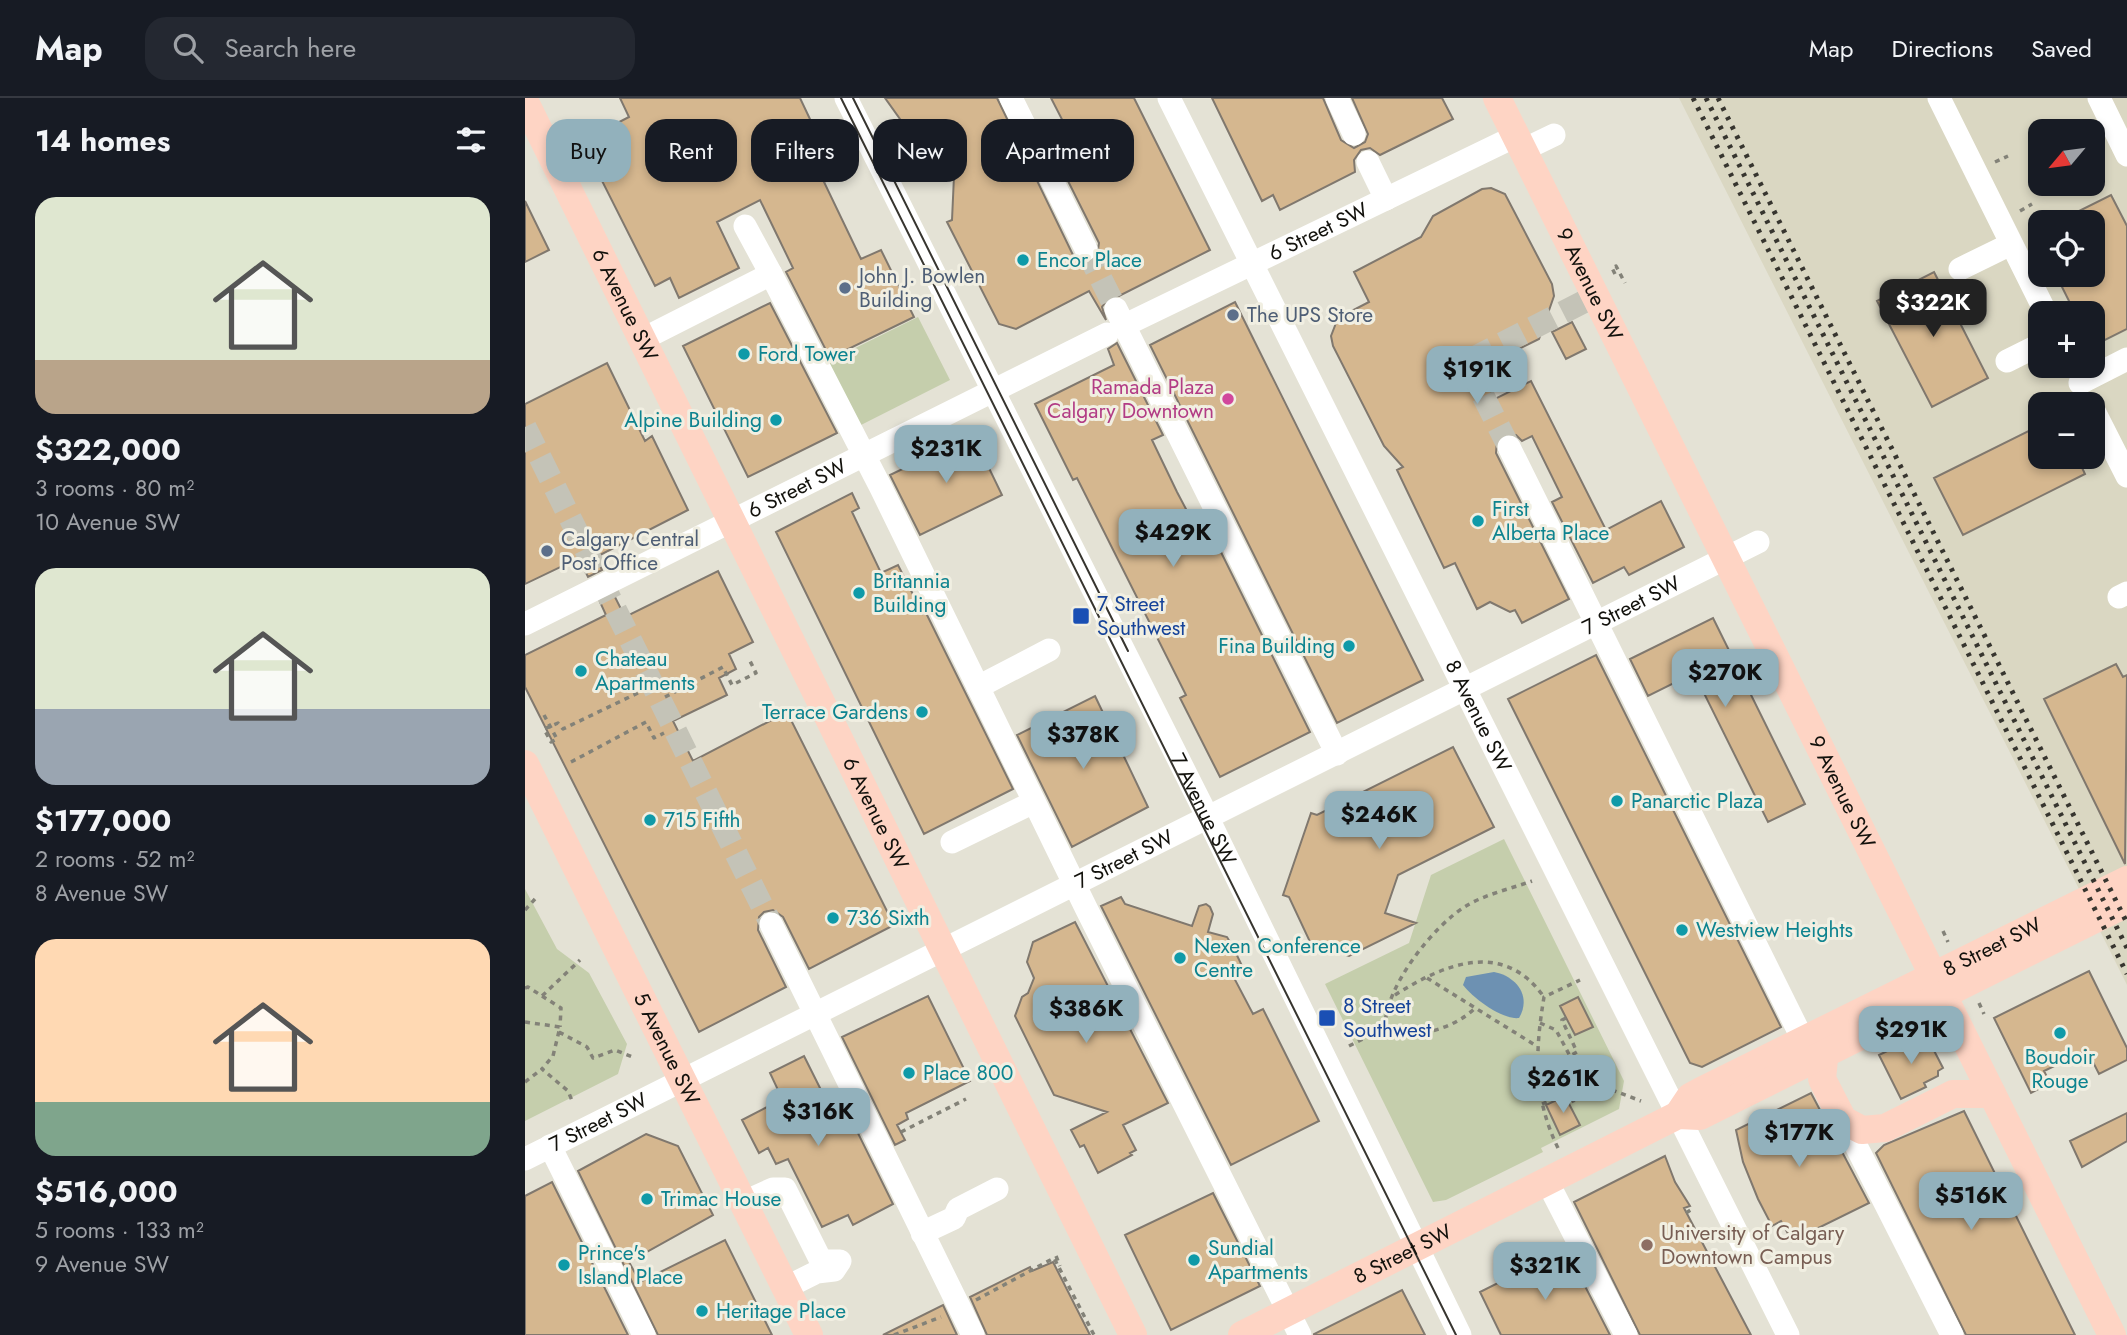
<!DOCTYPE html>
<meta charset="utf-8">
<style>
:root{--surface:#171b24;--page:#242831;--text:#f1f3f6;--muted:#9ea1a6;--line:#363941;--accent:#92b1bc}
body{margin:0;font-family:Jost,sans-serif;background:var(--page);color:var(--text);height:100vh;display:flex;flex-direction:column;font-size:26px;white-space:nowrap}
*{box-sizing:border-box;margin:0}
p{font-size:23px;color:var(--muted)}
.icon{flex:none;width:38px;height:38px;fill:none;stroke:currentColor;stroke-width:2;stroke-linecap:round;stroke-linejoin:round}
.map{position:relative;flex:1;overflow:hidden}
.sheet{display:flex;flex-direction:column;background:var(--surface);width:525px}
.sheet>*{flex:none}
.top-card{position:absolute;left:21px;top:21px;width:665px;height:63px;display:flex;gap:14px}
.needle{width:46px;rotate:241deg}
.controls{position:absolute;left:1503px;top:21px;display:grid;gap:14px}
.controls a{display:grid;place-items:center;width:77px;height:77px;border-radius:14px;background:var(--surface);box-shadow:0 4px 10px #0003;font-size:35px}
.price{position:absolute;translate:-50% -60px;padding:0 16px;border-radius:14px;background:var(--accent);color:#111;font-size:23px;line-height:46px;filter:drop-shadow(0 2px 4px #0008)}
.price::after{content:'';position:absolute;left:50%;top:42px;width:21px;height:16px;margin-left:-10px;background:inherit;clip-path:polygon(0 0,100% 0,50% 100%)}
.price.on{background:#222;color:#fff}
ul{padding:0;list-style:none}
li{display:grid;align-content:center;gap:14px;height:371px;padding:0 35px}
li span{display:grid;place-items:center;height:217px;border-radius:21px;color:#555}
li>.icon{margin-inline-start:auto}
span .icon{width:126px;height:126px;fill:#fffc;stroke-width:1}
li b{font-size:30px}
h2{display:flex;justify-content:space-between;align-items:center;height:84px;padding:0 35px;font-size:30px}
.chip{padding:0 24px;border-radius:21px;background:var(--surface);box-shadow:0 4px 10px #0003;font-size:24px;line-height:63px}
.chip.on{background:var(--accent);color:#111}
header{display:flex;align-items:center;gap:42px;box-sizing:border-box;height:98px;padding:0 35px;background:var(--surface);border-bottom:2px solid var(--line)}
header strong{font-size:33px}
nav{display:flex;gap:38px;margin-inline-start:auto;font-size:24px}
.search{width:490px;height:63px;background:var(--page);display:flex;align-items:center;gap:18px;box-sizing:border-box;padding:0 24px;border-radius:21px;color:var(--muted);font-size:26px}
main{display:flex;flex:1;min-height:0}
.map>svg:first-child{display:block}
.built{fill:#dad7c2;fill-rule:evenodd}
.green{fill:#c5ceac}
.water{fill:#6d91b2}
.building{fill:#d5b78f;stroke:#80786e;stroke-width:2}
.lines{fill:none;stroke-linecap:round;stroke-linejoin:round}
.minor-tunnel{stroke:#c4c3b7;stroke-width:23;stroke-dasharray:23 11;stroke-linecap:butt}
.path{stroke:#838278;stroke-width:3.5;stroke-dasharray:5 5;stroke-linecap:butt}
.minor{stroke:#fff;stroke-width:23}
.major{stroke:#fed4c4;stroke-width:28}
.tram{stroke:#37352f;stroke-width:2}
.rail{stroke:#37352f;stroke-width:5;stroke-dasharray:3.5 7;stroke-linecap:butt}
.culture-dot{fill:#0f9aa8;stroke:#f1efe2;stroke-width:2.5}
.service-dot{fill:#5c6f8a;stroke:#f1efe2;stroke-width:2.5}
.hotel-dot{fill:#d1479c;stroke:#f1efe2;stroke-width:2.5}
.transit-dot{fill:#1a4fb4;stroke:#f1efe2;stroke-width:2.5}
.education-dot{fill:#8d6e63;stroke:#f1efe2;stroke-width:2.5}
.labels{text-anchor:middle;dominant-baseline:central;stroke-width:6;stroke-linejoin:round;paint-order:stroke}
.street-label{font-size:21px;fill:#12110c;stroke:#f1efe2}
.culture-label{font-size:21px;fill:#0d838f;stroke:#f1efe2;text-anchor:start}
.service-label{font-size:21px;fill:#4e5e75;stroke:#f1efe2;text-anchor:start}
.hotel-label{font-size:21px;fill:#b23c85;stroke:#f1efe2;text-anchor:end}
.transit-label{font-size:21px;fill:#164399;stroke:#f1efe2;text-anchor:start}
.education-label{font-size:21px;fill:#785e54;stroke:#f1efe2;text-anchor:start}
</style>
<header>
<strong>Map</strong>
<div class="search"><svg class="icon" aria-label="search" viewBox="0 0 24 24"><circle cx="10" cy="10" r="6"/><path d="M15 15l6 6"/></svg>Search here</div>
<nav><a>Map</a><a>Directions</a><a>Saved</a></nav>
</header>
<main>
<section class="sheet">
<h2>14 homes<svg class="icon" aria-label="filters" viewBox="0 0 24 24"><path d="M4 7h16M4 17h16"/><circle cx="9" cy="7" r="2"/><circle cx="15" cy="17" r="2"/></svg></h2>
<ul>
<li><span style="background:linear-gradient(#dfe7d0 75%,#b9a48a 0)"><svg class="icon" aria-label="home" viewBox="0 0 24 24"><path d="M3 11l9-7 9 7M6 9v11h12V9"/></svg></span><div><b>$322,000</b><p>3 rooms · 80 m²</p><p>10 Avenue SW</p></div></li>
<li><span style="background:linear-gradient(#dfe7d0 65%,#9aa5b1 0)"><svg class="icon" aria-label="home" viewBox="0 0 24 24"><path d="M3 11l9-7 9 7M6 9v11h12V9"/></svg></span><div><b>$177,000</b><p>2 rooms · 52 m²</p><p>8 Avenue SW</p></div></li>
<li><span style="background:linear-gradient(#ffd9b3 75%,#7fa58c 0)"><svg class="icon" aria-label="home" viewBox="0 0 24 24"><path d="M3 11l9-7 9 7M6 9v11h12V9"/></svg></span><div><b>$516,000</b><p>5 rooms · 133 m²</p><p>9 Avenue SW</p></div></li>
</ul>
</section>
<div class="map">
<svg width="1602" height="1237" viewBox="0 0 1602 1237">
<rect width="100%" height="100%" fill="#e4e2d5"/>
<path class="built" d="M 1154,0 L 1602,0 L 1602,887 L 1553,789 ZM 1516,33 L 1568,33 L 1568,86 L 1516,86 ZM 1516,124 L 1568,124 L 1568,177 L 1516,177 ZM 1516,215 L 1568,215 L 1568,268 L 1516,268 ZM 1516,306 L 1568,306 L 1568,359 L 1516,359 Z"/>
<path class="green" d="M 393,219 L 425,282 L 334,328 L 302,264 Z
M 979,741 L 1099,983 L 1094,1011 L 1016,1050 L 1018,1054 L 921,1102 L 908,1104 L 800,886 L 884,845 L 906,777 Z
M 0,791 L 32,851 L 64,875 L 102,946 L 93,976 L 0,1023 Z"/>
<path class="water" d="M 969,874 C 991,878 1007,898 994,920 C 977,922 948,900 938,887 L 941,879 Z"/>
<path class="building" d="M 95,0 L 275,0 L 312,78 L 299,84 L 336,161 L 356,152 L 389,219 L 305,260 L 261,174 L 268,170 L 235,102 L 192,124 L 214,170 L 154,200 L 145,180 L 130,188 L 65,59 L 81,51 L 73,35 L 104,19 Z
M 360,0 L 472,0 L 548,157 L 561,165 L 572,159 L 574,145 L 524,45 L 544,35 L 526,0 L 609,0 L 685,152 L 594,198 L 584,199 L 577,209 L 581,222 L 564,193 L 491,231 L 474,226 L 422,124 L 427,122 L 429,78 L 395,49 Z
M 687,0 L 798,0 L 816,42 L 829,50 L 840,44 L 843,36 L 827,0 L 917,0 L 928,21 L 855,57 L 845,50 L 836,52 L 829,62 L 830,74 L 755,112 L 748,97 L 737,103 Z
M 966,90 L 980,96 L 1027,186 L 1029,198 L 1014,241 L 963,266 L 958,277 L 970,301 L 1006,283 L 1081,432 L 1136,403 L 1159,449 L 1104,477 L 1099,469 L 1068,485 L 1027,404 L 1037,399 L 1007,338 L 997,343 L 991,337 L 978,336 L 972,342 L 971,355 L 1044,501 L 997,525 L 990,512 L 985,514 L 965,504 L 952,511 L 930,465 L 919,470 L 872,372 L 878,369 L 859,348 L 808,248 L 806,238 L 813,220 L 844,204 L 829,174 L 896,139 L 908,118 L 957,91 Z
M 1586,97 L 1602,128 L 1602,231 L 1568,248 L 1568,215 L 1550,215 L 1531,177 L 1568,177 L 1568,124 L 1532,124 Z
M 0,103 L 24,152 L 0,164 Z
M 1409,174 L 1463,280 L 1407,309 L 1352,203 Z
M 710,204 L 898,582 L 812,625 L 625,247 Z
M 245,205 L 312,335 L 223,379 L 158,248 Z
M 1047,224 L 1061,251 L 1041,261 L 1027,234 Z
M 592,245 L 638,337 L 627,342 L 652,394 L 671,430 L 678,426 L 685,432 L 785,634 L 695,679 L 655,600 L 661,597 L 552,380 L 548,382 L 510,306 L 589,267 L 583,251 Z
M 82,265 L 120,343 L 127,338 L 163,412 L 71,459 L 77,472 L 63,479 L 54,460 L 0,486 L 0,306 Z
M 1516,327 L 1516,359 L 1552,359 L 1560,376 L 1438,437 L 1409,380 Z
M 448,337 L 477,397 L 395,437 L 365,377 Z
M 327,395 L 334,410 L 327,414 L 356,475 L 373,467 L 398,516 L 401,515 L 488,691 L 399,736 L 251,434 Z
M 193,473 L 228,544 L 204,556 L 211,571 L 194,580 L 202,597 L 148,623 L 168,663 L 262,614 L 369,827 L 284,871 L 258,819 L 248,812 L 239,814 L 234,819 L 233,832 L 261,889 L 174,934 L 0,589 L 0,557 L 81,517 L 75,504 L 89,497 L 100,519 Z
M 1188,520 L 1280,706 L 1243,724 L 1169,575 L 1123,598 L 1105,561 Z
M 1071,557 L 1256,929 L 1177,969 L 1165,965 L 983,601 Z
M 1591,566 L 1598,579 L 1602,577 L 1600,766 L 1519,601 Z
M 570,598 L 623,709 L 547,749 L 492,637 Z
M 928,649 L 969,729 L 873,777 L 860,815 L 891,825 L 824,858 L 786,846 L 764,799 L 758,797 L 786,715 L 792,717 Z
M 596,799 L 600,806 L 667,828 L 674,808 L 681,806 L 685,809 L 688,816 L 683,834 L 702,839 L 708,849 L 719,872 L 708,878 L 728,916 L 738,911 L 794,1023 L 706,1067 L 576,808 Z
M 550,824 L 643,1005 L 598,1027 L 611,1052 L 605,1055 L 607,1057 L 573,1075 L 559,1047 L 555,1049 L 546,1032 L 582,1014 L 529,997 L 490,918 L 497,899 L 503,895 L 509,880 L 502,864 L 508,844 Z
M 1564,873 L 1602,950 L 1602,962 L 1574,976 L 1562,952 L 1519,973 L 1525,985 L 1506,995 L 1469,920 Z
M 403,898 L 445,983 L 381,1015 L 383,1021 L 372,1027 L 380,1042 L 370,1047 L 317,939 Z
M 1053,899 L 1068,929 L 1050,937 L 1035,908 Z
M 1395,937 L 1398,944 L 1403,941 L 1418,970 L 1413,973 L 1413,978 L 1399,985 L 1401,989 L 1376,1001 L 1354,957 Z
M 279,958 L 312,1024 L 327,1023 L 368,1106 L 328,1127 L 323,1117 L 297,1129 L 263,1061 L 251,1066 L 243,1050 L 234,1055 L 217,1022 L 248,1006 L 244,1000 L 254,994 L 245,975 Z
M 1286,995 L 1344,1105 L 1267,1143 L 1256,1123 L 1247,1128 L 1233,1101 L 1218,1064 L 1211,1032 Z
M 1040,998 L 1055,1027 L 1035,1037 L 1021,1007 Z
M 1439,1013 L 1550,1237 L 1441,1237 L 1351,1055 L 1359,1047 Z
M 1602,1015 L 1602,1043 L 1557,1069 L 1545,1043 Z
M 121,1036 L 153,1048 L 188,1117 L 104,1164 L 115,1184 L 200,1142 L 247,1237 L 133,1237 L 53,1073 Z
M 1140,1058 L 1150,1084 L 1165,1108 L 1159,1110 L 1226,1237 L 1115,1237 L 1049,1104 Z
M 27,1084 L 103,1237 L 0,1237 L 0,1098 Z
M 688,1095 L 735,1188 L 646,1232 L 600,1137 Z
M 1041,1151 L 1085,1237 L 976,1237 L 955,1194 Z
M 528,1164 L 565,1237 L 462,1237 L 445,1199 L 505,1169 L 507,1173 Z
M 877,1192 L 900,1237 L 789,1237 L 789,1236 Z
M 418,1207 L 432,1237 L 358,1237 Z"/>
<g class="lines">
<path class="minor-tunnel" d="M 561,151 L 591,211
M 0,329 L 246,826
M 984,349 L 941,264 L 1070,198"/>
<path class="path" d="M 1470,64 L 1483,58
M 1495,113 L 1507,106
M 1090,176 L 1087,170 L 1091,168 L 1100,185
M 140,599 L 198,569 L 207,587 L 231,575 L 225,563
M 19,617 L 32,641 L 26,644 L 19,631 L 33,625 L 38,631 L 121,591
M 46,664 L 121,624 L 129,640 L 139,635
M 0,812 L 10,801
M 1418,833 L 1423,844
M 902,880 L 1010,947
M 0,890 L 3,889 L 17,898 L 55,862
M 870,897 C 919,866 978,841 1019,899
M 17,898 L 36,910 L 35,929
M 1454,905 L 1459,916
M 1041,920 L 1037,922 L 1052,954 L 1045,958 L 1046,998 L 1049,1005 L 1045,1007
M 0,924 L 35,929 L 28,958 L 17,971 L 43,993 L 48,1005
M 1015,925 L 1031,932 L 1045,958
M 860,930 C 859,890 908,828 941,808 C 961,796 985,791 1007,783
M 34,934 L 62,949 L 68,960 L 90,952 L 110,960
M 1393,935 L 1401,938 L 1411,935
M 824,948 L 860,930 C 888,943 928,931 949,911
M 1014,974 L 1051,985 L 1063,979 L 1066,984 L 1116,1003
M 0,984 L 17,971
M 1017,1006 L 1046,994
M 376,1034 L 441,1001
M 1033,1050 C 1008,999 1010,953 1019,899 L 1055,882
M 1161,1115 L 1169,1110
M 531,1158 L 535,1168
M 451,1202 L 529,1160 L 569,1237
M 369,1237 L 416,1219"/>
<g class="minor">
<path id="s1" d="M 321,0 L 676,706 L 935,1237"/>
<path d="M 486,0 L 561,151"/>
<path id="s2" d="M 644,0 L 1263,1237"/>
<path d="M 812,0 L 829,36"/>
<path d="M 1414,0 L 1521,215"/>
<path d="M 1574,0 L 1602,57"/>
<path d="M 998,52 L 1029,37"/>
<path d="M 843,64 L 861,101"/>
<path d="M 220,128 L 246,176"/>
<path d="M 1435,171 L 1486,146"/>
<path d="M 591,211 L 812,656"/>
<path id="s3" d="M 596,229 L 991,38"/>
<path d="M 116,242 L 246,176 L 356,390 L 561,810 L 775,1237"/>
<path d="M 1482,263 L 1516,246"/>
<path d="M 1555,285 L 1602,261"/>
<path d="M 1568,311 L 1602,378"/>
<path d="M 984,349 L 1278,942"/>
<path d="M 1594,499 L 1602,495"/>
<path id="s4" d="M 0,526 L 582,236"/>
<path d="M 453,589 L 524,552"/>
<path d="M 427,744 L 509,704"/>
<path d="M 246,826 L 448,1237"/>
<path d="M 1318,1022 L 1427,1237"/>
<path d="M 25,1048 L 119,1237"/>
<path id="s5" d="M 0,1061 L 1233,444"/>
<path d="M 1022,1083 L 1101,1237"/>
<path d="M 217,1105 L 248,1091 L 260,1091 L 297,1165"/>
<path d="M 397,1135 L 429,1120 L 433,1111 L 472,1091"/>
<path d="M 260,1190 L 292,1174 L 309,1172 L 315,1163 L 299,1163 L 292,1174"/>
</g>
<g class="major">
<path id="s6" d="M 972,0 L 1587,1237"/>
<path id="s7" d="M 0,4 L 608,1237"/>
<path id="s8" d="M 0,666 L 284,1237"/>
<path d="M 1303,953 L 1299,961 L 1297,981 L 1318,1022 L 1337,1032 L 1360,1030 L 1428,996 L 1467,996"/>
<path id="s9" d="M 1153,1017 L 1165,999 L 1176,993 L 1602,782"/>
<path id="s10" d="M 717,1237 L 1153,1017 L 1175,1018 L 1602,805"/>
</g>
<path class="tram" d="M 316,0 L 931,1237
M 328,0 L 603,553"/>
<path class="rail" d="M 1168,0 L 1602,876
M 1181,0 L 1602,850
M 1193,0 L 1602,825"/>
</g>
<g class="culture-dot">
<circle cx="498" cy="162" r="7"/>
<circle cx="219" cy="256" r="7"/>
<circle cx="251" cy="322" r="7"/>
<circle cx="953" cy="423" r="7"/>
<circle cx="334" cy="495" r="7"/>
<circle cx="824" cy="548" r="7"/>
<circle cx="56" cy="573" r="7"/>
<circle cx="397" cy="614" r="7"/>
<circle cx="1092" cy="703" r="7"/>
<circle cx="125" cy="722" r="7"/>
<circle cx="308" cy="820" r="7"/>
<circle cx="1157" cy="832" r="7"/>
<circle cx="655" cy="860" r="7"/>
<circle cx="1535" cy="935" r="7"/>
<circle cx="384" cy="975" r="7"/>
<circle cx="122" cy="1101" r="7"/>
<circle cx="669" cy="1162" r="7"/>
<circle cx="39" cy="1167" r="7"/>
<circle cx="177" cy="1213" r="7"/>
</g>
<g class="service-dot">
<circle cx="320" cy="190" r="7"/>
<circle cx="708" cy="217" r="7"/>
<circle cx="22" cy="453" r="7"/>
</g>
<circle class="hotel-dot" cx="703" cy="301" r="7"/>
<g class="transit-dot">
<rect x="547" y="509" width="18" height="18" rx="3.5"/>
<rect x="793" y="911" width="18" height="18" rx="3.5"/>
</g>
<circle class="education-dot" cx="1122" cy="1147" r="7"/>
<g class="labels">
<g class="street-label">
<text stroke="none"><textPath href="#s3" startOffset="219">6 Street SW</textPath></text>
<text stroke="none"><textPath href="#s6" startOffset="208">9 Avenue SW</textPath></text>
<text stroke="none"><textPath href="#s7" startOffset="226">6 Avenue SW</textPath></text>
<text stroke="none"><textPath href="#s4" startOffset="304">6 Street SW</textPath></text>
<text stroke="none"><textPath href="#s5" startOffset="1237">7 Street SW</textPath></text>
<text stroke="none"><textPath href="#s2" startOffset="691">8 Avenue SW</textPath></text>
<text stroke="none"><textPath href="#s6" startOffset="775">9 Avenue SW</textPath></text>
<text stroke="none"><textPath href="#s1" startOffset="796">7 Avenue SW</textPath></text>
<text stroke="none"><textPath href="#s7" startOffset="793">6 Avenue SW</textPath></text>
<text stroke="none"><textPath href="#s5" startOffset="670">7 Street SW</textPath></text>
<text stroke="none"><textPath href="#s9" startOffset="359">8 Street SW</textPath></text>
<text stroke="none"><textPath href="#s8" startOffset="318">5 Avenue SW</textPath></text>
<text stroke="none"><textPath href="#s5" startOffset="82">7 Street SW</textPath></text>
<text stroke="none"><textPath href="#s10" startOffset="180">8 Street SW</textPath></text>
</g>
<g class="culture-label">
<text x="512" y="162">Encor Place</text>
<text x="233" y="256">Ford Tower</text>
<text x="237" y="322" text-anchor="end">Alpine Building</text>
<text x="967" y="411">First<tspan x="967" dy="24">Alberta Place</tspan></text>
<text x="348" y="483">Britannia<tspan x="348" dy="24">Building</tspan></text>
<text x="810" y="548" text-anchor="end">Fina Building</text>
<text x="70" y="561">Chateau<tspan x="70" dy="24">Apartments</tspan></text>
<text x="383" y="614" text-anchor="end">Terrace Gardens</text>
<text x="1106" y="703">Panarctic Plaza</text>
<text x="139" y="722">715 Fifth</text>
<text x="322" y="820">736 Sixth</text>
<text x="1171" y="832">Westview Heights</text>
<text x="669" y="848">Nexen Conference<tspan x="669" dy="24">Centre</tspan></text>
<text x="1535" y="959" text-anchor="middle">Boudoir<tspan x="1535" dy="24">Rouge</tspan></text>
<text x="398" y="975">Place 800</text>
<text x="136" y="1101">Trimac House</text>
<text x="683" y="1150">Sundial<tspan x="683" dy="24">Apartments</tspan></text>
<text x="53" y="1155">Prince's<tspan x="53" dy="24">Island Place</tspan></text>
<text x="191" y="1213">Heritage Place</text>
</g>
<g class="service-label">
<text x="334" y="178">John J. Bowlen<tspan x="334" dy="24">Building</tspan></text>
<text x="722" y="217">The UPS Store</text>
<text x="36" y="441">Calgary Central<tspan x="36" dy="24">Post Office</tspan></text>
</g>
<g class="hotel-label">
<text x="689" y="289">Ramada Plaza<tspan x="689" dy="24">Calgary Downtown</tspan></text>
</g>
<g class="transit-label">
<text x="572" y="506">7 Street<tspan x="572" dy="24">Southwest</tspan></text>
<text x="818" y="908">8 Street<tspan x="818" dy="24">Southwest</tspan></text>
</g>
<g class="education-label">
<text x="1136" y="1135">University of Calgary<tspan x="1136" dy="24">Downtown Campus</tspan></text>
</g>
</g>
</svg>
<div class="controls">
<a><svg class="needle" viewBox="-14 -14 28 28"><path d="M0-13l5 13h-10z" fill="#e53935"/><path d="M0 13l5-13h-10z" fill="#9ea1a6"/></svg></a>
<a><svg class="icon" aria-label="locate" viewBox="0 0 24 24"><circle cx="12" cy="12" r="6"/><path d="M12 2v4M12 18v4M2 12h4M18 12h4"/></svg></a>
<a>+</a>
<a>−</a>
</div>
<b class="price on" style="left:1408px;top:241px">$322K</b>
<b class="price" style="left:952px;top:308px">$191K</b>
<b class="price" style="left:421px;top:387px">$231K</b>
<b class="price" style="left:648px;top:471px">$429K</b>
<b class="price" style="left:1200px;top:611px">$270K</b>
<b class="price" style="left:558px;top:673px">$378K</b>
<b class="price" style="left:854px;top:753px">$246K</b>
<b class="price" style="left:561px;top:947px">$386K</b>
<b class="price" style="left:1386px;top:968px">$291K</b>
<b class="price" style="left:1038px;top:1017px">$261K</b>
<b class="price" style="left:293px;top:1050px">$316K</b>
<b class="price" style="left:1274px;top:1071px">$177K</b>
<b class="price" style="left:1446px;top:1134px">$516K</b>
<b class="price" style="left:1020px;top:1204px">$321K</b>
<div class="top-card">
<a class="chip on">Buy</a>
<a class="chip">Rent</a>
<a class="chip">Filters</a>
<a class="chip">New</a>
<a class="chip">Apartment</a>
</div>
</div>
</main>
